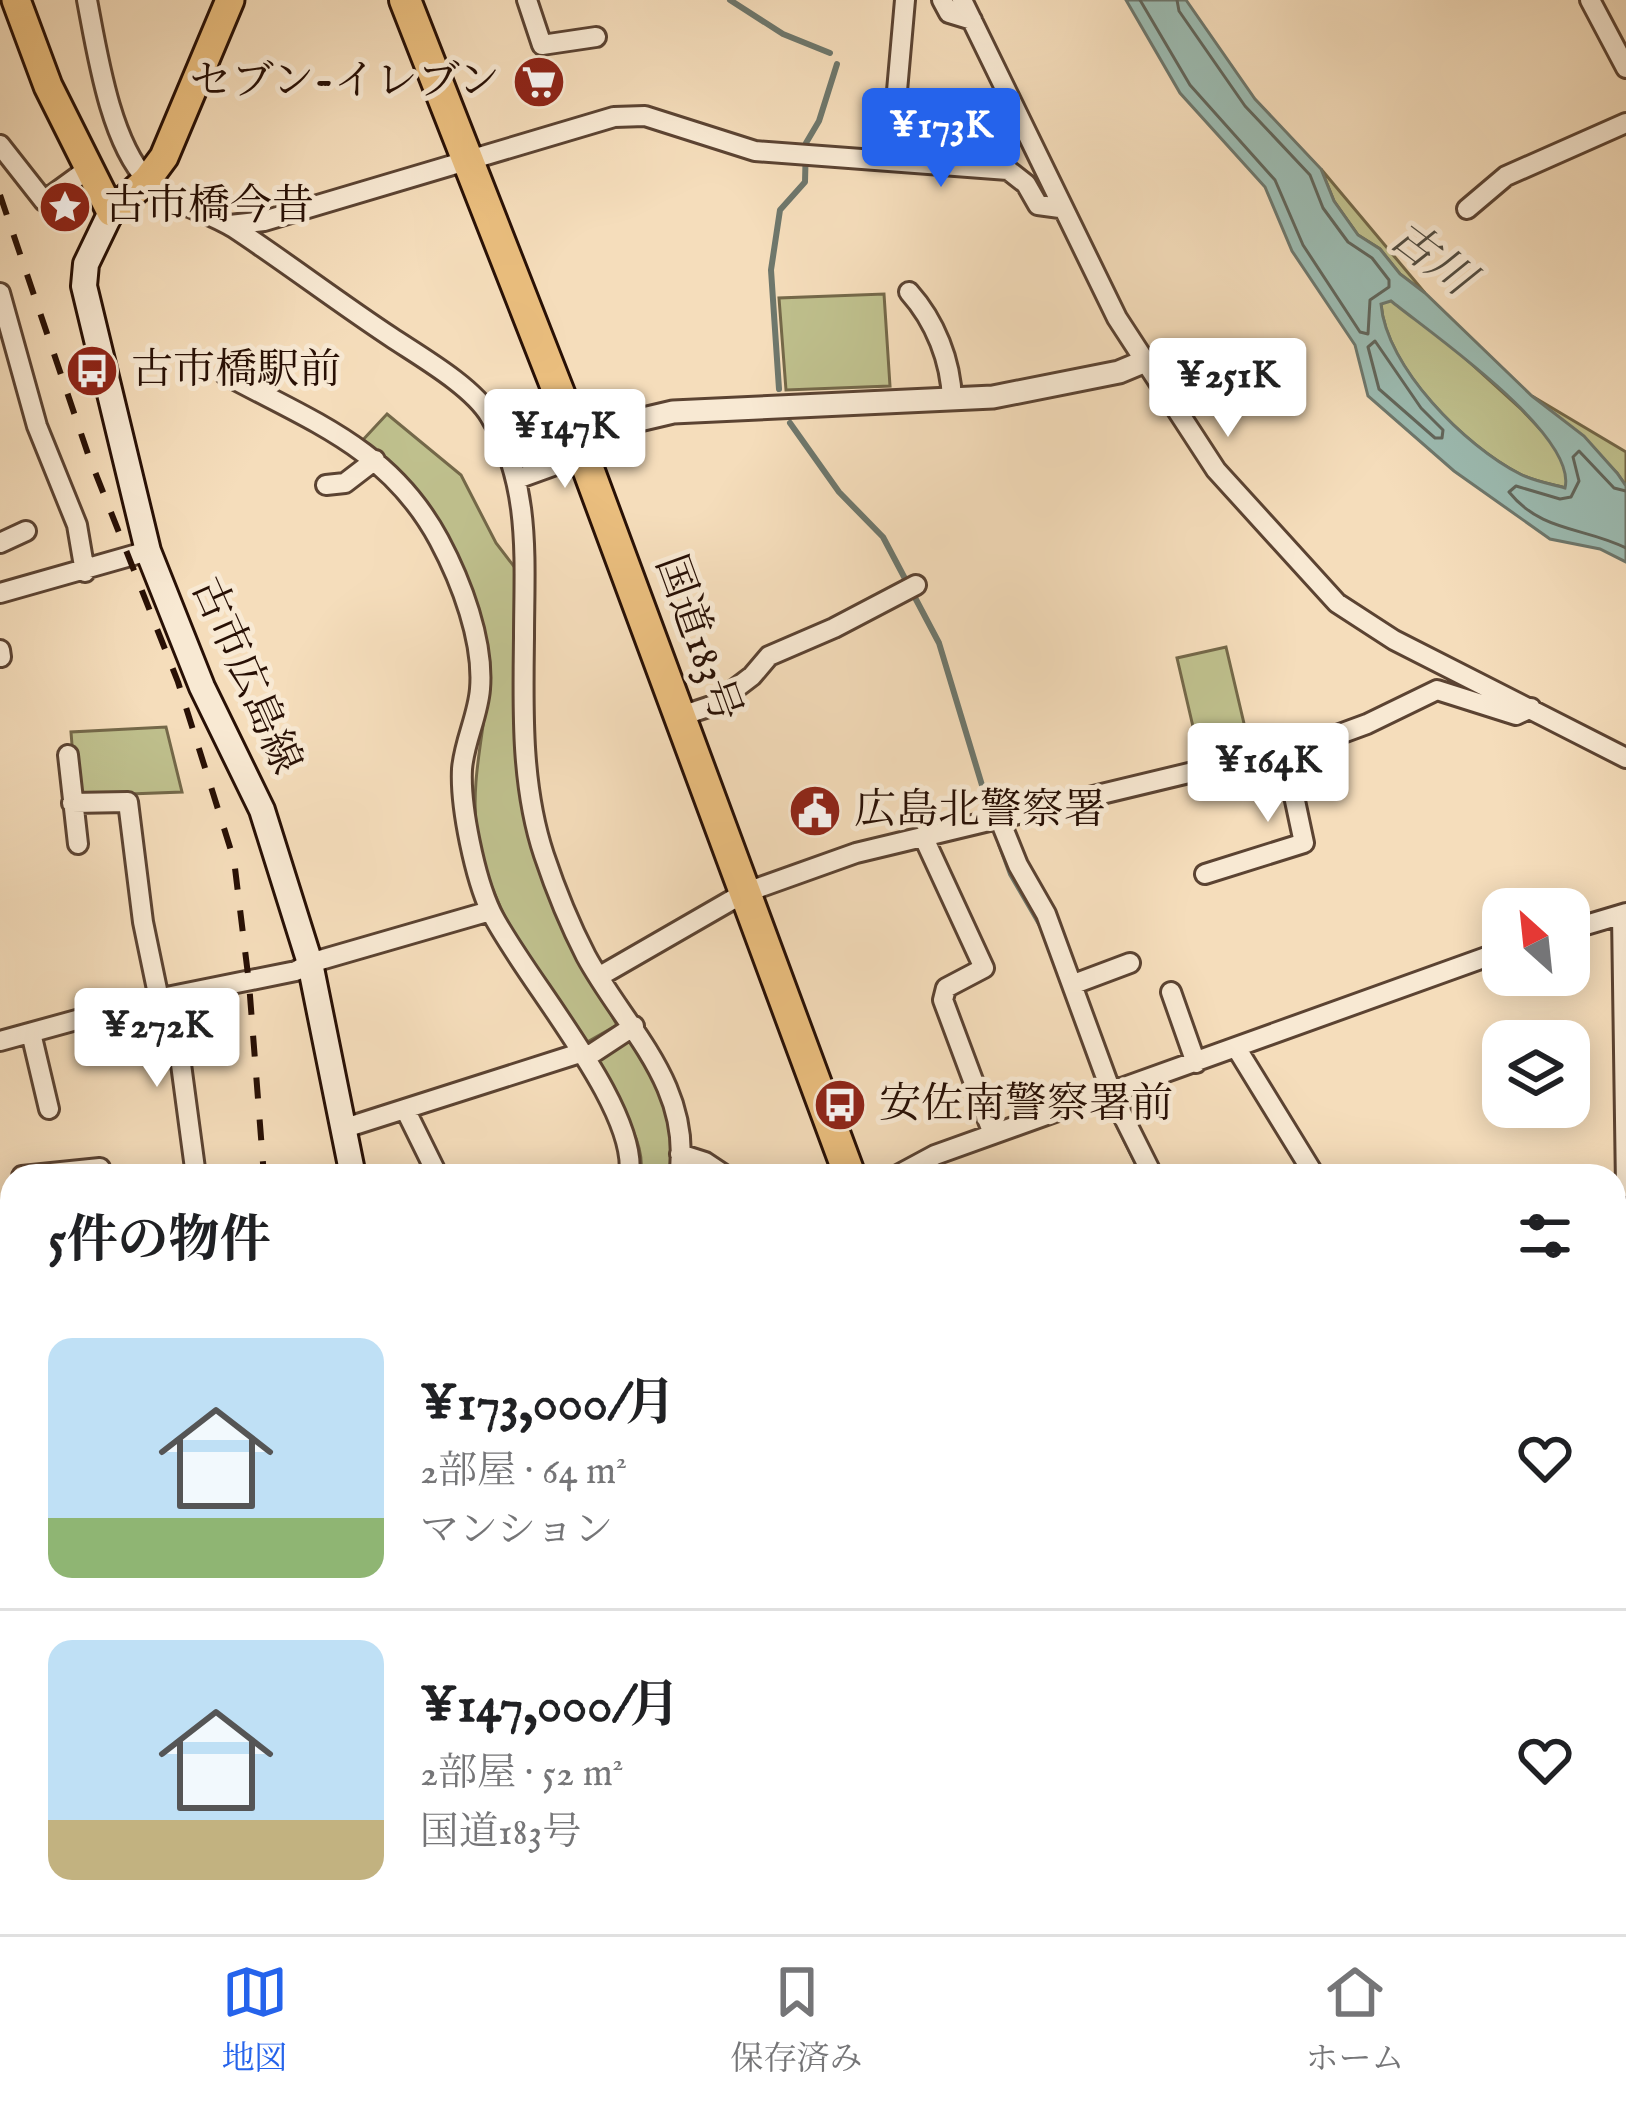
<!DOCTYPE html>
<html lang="ja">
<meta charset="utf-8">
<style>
:root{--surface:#fff;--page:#f6f6f6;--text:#202124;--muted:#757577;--line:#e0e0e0;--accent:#2563eb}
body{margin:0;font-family:"IM FELL English","Noto Serif JP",serif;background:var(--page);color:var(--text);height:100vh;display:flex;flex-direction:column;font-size:45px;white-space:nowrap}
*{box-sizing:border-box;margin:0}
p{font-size:39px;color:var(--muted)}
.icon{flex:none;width:66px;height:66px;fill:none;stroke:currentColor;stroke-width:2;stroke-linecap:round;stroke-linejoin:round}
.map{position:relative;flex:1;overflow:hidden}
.details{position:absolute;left:0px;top:1164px;width:1626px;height:771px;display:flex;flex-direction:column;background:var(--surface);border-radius:36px 36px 0 0;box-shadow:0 6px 30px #0003}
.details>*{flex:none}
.needle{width:78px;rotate:333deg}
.buttons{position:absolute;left:1482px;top:888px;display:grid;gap:24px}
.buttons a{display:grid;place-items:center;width:108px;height:108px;border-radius:24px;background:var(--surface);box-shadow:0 6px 30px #0003;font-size:60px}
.price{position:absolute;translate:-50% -102px;padding:0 27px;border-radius:12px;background:#fff;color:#222;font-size:39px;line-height:78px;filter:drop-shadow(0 3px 6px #0008)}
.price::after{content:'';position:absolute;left:50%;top:72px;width:36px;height:27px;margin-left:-18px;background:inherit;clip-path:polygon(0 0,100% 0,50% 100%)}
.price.current{background:var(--accent);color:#fff}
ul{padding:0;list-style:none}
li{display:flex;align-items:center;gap:36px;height:300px;padding:0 48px}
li+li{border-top:3px solid var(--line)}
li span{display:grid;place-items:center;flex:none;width:336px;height:240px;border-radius:24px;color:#555}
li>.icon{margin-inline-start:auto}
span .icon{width:144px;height:144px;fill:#fffc;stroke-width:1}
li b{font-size:51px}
h2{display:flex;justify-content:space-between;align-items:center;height:144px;padding:0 48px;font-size:51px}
.dock{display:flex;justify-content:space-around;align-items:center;height:168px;border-top:3px solid var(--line);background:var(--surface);font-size:33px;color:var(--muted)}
.dock a{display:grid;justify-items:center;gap:6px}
.dock .current{color:var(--accent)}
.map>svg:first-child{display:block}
.green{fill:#bfc08d;stroke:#746849;stroke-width:3}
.water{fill:#9cbbb1;stroke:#6e776c;stroke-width:3;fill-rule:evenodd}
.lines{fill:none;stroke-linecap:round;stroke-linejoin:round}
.shore{stroke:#62665b;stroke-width:3}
.stream{stroke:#6e776c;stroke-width:6}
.minor-casing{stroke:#5b4332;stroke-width:24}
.tertiary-casing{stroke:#5b4332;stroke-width:27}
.secondary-casing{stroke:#281005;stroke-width:30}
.primary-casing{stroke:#281005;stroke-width:33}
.trunk-casing{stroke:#281005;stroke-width:36}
.minor{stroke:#f8e9d3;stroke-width:18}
.tertiary{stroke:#f8e9d3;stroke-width:21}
.secondary{stroke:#f8e9d3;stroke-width:24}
.primary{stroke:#eabe7e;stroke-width:27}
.trunk{stroke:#eabe7e;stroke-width:30}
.rail{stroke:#281005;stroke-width:6;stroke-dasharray:21 21;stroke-linecap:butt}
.labels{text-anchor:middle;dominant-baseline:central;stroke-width:10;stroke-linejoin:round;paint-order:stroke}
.poi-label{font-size:42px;fill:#281005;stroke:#f8e9d3;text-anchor:start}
.street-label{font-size:42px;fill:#281005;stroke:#f8e9d3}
.water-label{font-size:45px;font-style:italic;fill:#514c41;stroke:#f8e9d3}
</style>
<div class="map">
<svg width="1626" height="1934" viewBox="0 0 1626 1934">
<rect width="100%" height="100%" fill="#f5ddbb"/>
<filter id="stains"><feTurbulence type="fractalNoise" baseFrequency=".00167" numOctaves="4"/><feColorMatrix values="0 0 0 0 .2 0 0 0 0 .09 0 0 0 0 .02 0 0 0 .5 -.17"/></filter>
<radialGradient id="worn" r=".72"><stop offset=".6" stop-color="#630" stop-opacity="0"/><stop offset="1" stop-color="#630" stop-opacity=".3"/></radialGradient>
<path class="green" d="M 1321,169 L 1425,293 L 1400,274 L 1380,249 L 1358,235 L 1334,201 Z
M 884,294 L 890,386 L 786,390 L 779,298 Z
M 1390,300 L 1434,330 L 1522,410 L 1556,446 L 1568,478 L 1566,488 C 1551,484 1534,481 1520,474 C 1465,446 1386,368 1381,304 Z
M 1532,396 L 1626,452 L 1626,486 L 1617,473 Z
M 387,414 L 461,475 L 496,543 L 519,573 L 524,810 L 571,943 L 617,1025 L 582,1045 C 543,979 488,910 477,832 C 470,784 484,733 488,685 C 492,620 452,532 410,483 C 397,468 376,455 360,443 Z
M 1226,647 L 1250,749 L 1201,761 L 1177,658 Z
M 166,727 L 182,792 L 76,796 L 71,732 Z
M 632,1037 C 667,1092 676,1109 670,1176 L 640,1176 C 649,1140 610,1092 593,1062 Z"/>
<path class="water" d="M 1126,0 L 1186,0 L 1255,99 L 1321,169 L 1334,201 L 1358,235 L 1380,249 L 1400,274 L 1425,293 L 1532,396 L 1584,436 L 1617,473 L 1626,486 L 1626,562 L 1600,549 L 1550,539 L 1454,471 L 1368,396 L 1355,345 L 1292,251 L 1265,187 L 1180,93 ZM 1391,301 C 1429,332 1578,434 1565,488 C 1551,484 1533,481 1520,474 C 1466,447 1386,367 1381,304 Z"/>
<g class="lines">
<path class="shore" d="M 1140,0 L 1190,85 L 1275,180 L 1303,245 L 1360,332 L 1368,334 L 1370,300 L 1389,287 L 1389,280 L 1372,258 L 1348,242 L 1323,208 L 1310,175 L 1245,106 L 1179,11 L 1177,0
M 1375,341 L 1421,408 L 1443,430 L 1442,438 L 1435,438 L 1379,389 L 1368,347 Z
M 1626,491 L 1614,488 L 1579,451 L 1573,457 L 1579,481 L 1571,497 L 1560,499 L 1516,486 L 1509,492 C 1541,532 1584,527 1626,548"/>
<path class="stream" d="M 730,0 L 783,34 L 830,53
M 779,389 L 771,270 L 780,210 L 805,182 L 806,143 L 819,121 L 837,64
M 790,423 L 839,492 L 883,537 L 939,643 L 991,815
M 1000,844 L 1011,874 L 1043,929
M 1113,1115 L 1143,1176
M 1614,1445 L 1626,1447
M 0,1611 L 12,1614
M 1614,1817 L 1626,1855
M 307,1923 L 308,1934
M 1584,1923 L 1589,1934"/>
<g class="minor-casing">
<path id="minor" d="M 87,0 C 97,52 110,141 147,180 C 170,205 206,210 234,228 C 287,263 338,302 391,337 C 421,357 472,386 490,416 C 532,485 524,562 524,638 C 523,710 521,786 544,855 C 555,888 570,925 586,956 C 625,1028 693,1085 679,1176
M 527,0 L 542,45 L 596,37
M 942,0 L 949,13 L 972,20
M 962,0 L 1117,318 L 1216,470 L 1337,603 L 1394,640 L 1626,758
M 1590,0 L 1626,68
M 0,145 L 44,201 L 88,169
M 891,159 L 905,0
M 1467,209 L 1506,176 L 1626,123
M 230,225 L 264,221 L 614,117 L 645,116 L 755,151 L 1008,170 L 1026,184 L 1038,205 L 1060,208
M 909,292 C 935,321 951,361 952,400
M 0,293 L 37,426 L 77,525 L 85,572
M 226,375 C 313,422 390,449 439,540 C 461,581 484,641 480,689 C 478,716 464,742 462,769 C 460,807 475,878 491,912 C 523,977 640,1108 629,1176
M 517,479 L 564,462 L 580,447
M 326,485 L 345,483 L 375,460
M 0,543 L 26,531
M 0,593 L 148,551
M 0,650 L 1,657
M 681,716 L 714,705 L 752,676 L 769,656 L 834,628 L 916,585
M 68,755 L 78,844
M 72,803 L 128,802 L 143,922 L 159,999
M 999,818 L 1018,865 L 1046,914 L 1112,1094 L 1153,1176
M 923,836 L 984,968 L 946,988 L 943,1000 L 993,1134
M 1205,874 L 1304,843 L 1284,749
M 1622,915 L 1626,1187
M 1569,930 L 1626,913
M 600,976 L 744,893 L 856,853 L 1318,742 L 1367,724 L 1437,690 L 1516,715 L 1531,708
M 1074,984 L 1130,963
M 1171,992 L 1196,1063
M 172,997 L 196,1176
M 31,1033 L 49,1109
M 0,1041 L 142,1002 L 296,971 L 310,963 L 490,911
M 1237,1049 L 1315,1176
M 405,1109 L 438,1176
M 345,1128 L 580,1053 L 590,1055 L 634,1026
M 680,1154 L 705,1162 L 726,1176
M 22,1176 L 100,1168 L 101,1176
M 220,1176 L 235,1176
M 896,1176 L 935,1155 L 1503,951
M 0,1231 L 12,1251
M 1614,1262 L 1626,1257
M 1614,1434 L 1626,1438
M 1614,1481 L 1626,1476
M 0,1567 L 12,1555
M 0,1905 L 12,1901
M 58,1923 L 60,1934
M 658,1923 L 667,1934
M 1340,1923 L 1343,1934
M 1519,1923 L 1523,1934
M 1596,1923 L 1601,1934
M 933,1934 L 939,1923
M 985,1934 L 988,1923
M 1421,1934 L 1457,1923"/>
</g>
<g class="tertiary-casing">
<path id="tertiary" d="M 580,447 L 639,420 L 673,412 L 993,397 L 1119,372 L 1143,362
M 694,1934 L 721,1923"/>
</g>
<g class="secondary-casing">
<path id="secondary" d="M 111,212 L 86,264 L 84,286 L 148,551 L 202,687 L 262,810 L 310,963 L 353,1176
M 490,1923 L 497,1934"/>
</g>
<g class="primary-casing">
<path id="primary" d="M 16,0 L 48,86 L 111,212 L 147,180 L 164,157 L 230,0"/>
</g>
<g class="trunk-casing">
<path id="trunk" d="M 405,0 L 580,447 L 850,1176
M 1122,1923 L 1126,1934"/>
</g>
<use href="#minor" class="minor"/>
<use href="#tertiary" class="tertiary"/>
<use href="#secondary" class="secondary"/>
<use href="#primary" class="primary"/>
<use href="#trunk" class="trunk"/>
<path class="rail" d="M 0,195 L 88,454 L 178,682 L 234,860 L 249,983 L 264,1176
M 323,1923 L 323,1934"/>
</g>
<defs>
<g id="supermarket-disc" transform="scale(2.7)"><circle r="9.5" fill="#8f2418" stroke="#f8e9d3"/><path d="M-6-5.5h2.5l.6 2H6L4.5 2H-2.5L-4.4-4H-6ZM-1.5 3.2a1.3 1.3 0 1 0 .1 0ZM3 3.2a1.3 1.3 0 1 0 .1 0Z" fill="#fff"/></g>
<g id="sight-disc" transform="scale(2.7)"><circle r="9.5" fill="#8f2418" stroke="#f8e9d3"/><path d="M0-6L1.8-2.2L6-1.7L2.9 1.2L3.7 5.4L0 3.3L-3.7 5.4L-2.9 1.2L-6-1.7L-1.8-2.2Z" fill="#fff"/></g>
<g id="bus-disc" transform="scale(2.7)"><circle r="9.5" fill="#8f2418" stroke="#f8e9d3"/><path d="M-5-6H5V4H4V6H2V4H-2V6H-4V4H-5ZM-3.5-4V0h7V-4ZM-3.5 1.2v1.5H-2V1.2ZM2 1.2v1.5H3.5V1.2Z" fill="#fff"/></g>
<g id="civic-disc" transform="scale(2.7)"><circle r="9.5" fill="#8f2418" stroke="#f8e9d3"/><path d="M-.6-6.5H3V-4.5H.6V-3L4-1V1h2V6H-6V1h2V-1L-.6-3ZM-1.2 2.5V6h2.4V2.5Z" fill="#fff"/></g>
</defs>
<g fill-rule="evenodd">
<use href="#supermarket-disc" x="539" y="82"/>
<use href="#sight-disc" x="65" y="207"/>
<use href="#bus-disc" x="92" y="371"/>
<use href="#civic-disc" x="815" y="811"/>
<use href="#bus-disc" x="840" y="1105"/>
</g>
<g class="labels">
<g class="poi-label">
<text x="500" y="82" text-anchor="end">セブン-イレブン</text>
<text x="104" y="207">古市橋今昔</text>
<text x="131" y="371">古市橋駅前</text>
<text x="854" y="811">広島北警察署</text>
<text x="879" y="1105">安佐南警察署前</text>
</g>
<g class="street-label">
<text transform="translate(697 639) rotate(70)">国道183号</text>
<text transform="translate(245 676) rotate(66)">古市広島線</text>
</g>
<g class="water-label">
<text transform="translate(1431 259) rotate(37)">古川</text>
</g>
</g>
<rect width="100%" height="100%" filter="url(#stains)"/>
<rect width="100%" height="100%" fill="url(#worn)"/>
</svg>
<div class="buttons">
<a><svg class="needle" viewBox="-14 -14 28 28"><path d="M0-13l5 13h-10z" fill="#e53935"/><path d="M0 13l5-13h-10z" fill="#757577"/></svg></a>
<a><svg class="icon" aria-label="layers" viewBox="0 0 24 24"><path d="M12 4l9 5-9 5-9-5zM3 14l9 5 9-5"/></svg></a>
</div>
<b class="price current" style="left:941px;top:190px">¥173K</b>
<b class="price" style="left:1228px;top:440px">¥251K</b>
<b class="price" style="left:565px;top:491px">¥147K</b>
<b class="price" style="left:1268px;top:825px">¥164K</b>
<b class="price" style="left:157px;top:1090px">¥272K</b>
<section class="details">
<h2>5件の物件<svg class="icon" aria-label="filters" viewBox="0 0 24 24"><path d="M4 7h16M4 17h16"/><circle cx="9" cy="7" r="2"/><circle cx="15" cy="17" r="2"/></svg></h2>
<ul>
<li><span style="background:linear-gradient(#bfe0f5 75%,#8fb573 0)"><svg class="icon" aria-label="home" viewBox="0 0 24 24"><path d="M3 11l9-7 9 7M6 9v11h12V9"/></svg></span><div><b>¥173,000/月</b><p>2部屋 · 64 m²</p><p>マンション</p></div><svg class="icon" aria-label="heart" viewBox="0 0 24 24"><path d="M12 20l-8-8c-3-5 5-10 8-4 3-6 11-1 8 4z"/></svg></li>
<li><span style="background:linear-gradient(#bfe0f5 75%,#c2b280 0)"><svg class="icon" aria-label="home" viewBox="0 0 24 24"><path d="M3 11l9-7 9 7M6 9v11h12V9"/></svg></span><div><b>¥147,000/月</b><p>2部屋 · 52 m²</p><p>国道183号</p></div><svg class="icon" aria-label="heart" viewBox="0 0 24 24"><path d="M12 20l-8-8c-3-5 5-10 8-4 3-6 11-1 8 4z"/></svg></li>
</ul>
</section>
</div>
<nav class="dock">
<a class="current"><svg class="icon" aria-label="map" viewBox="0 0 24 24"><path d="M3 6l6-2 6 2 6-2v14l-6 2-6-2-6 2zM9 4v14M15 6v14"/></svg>地図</a>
<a><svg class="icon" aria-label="saved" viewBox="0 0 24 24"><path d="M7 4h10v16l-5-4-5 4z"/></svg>保存済み</a>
<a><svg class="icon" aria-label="home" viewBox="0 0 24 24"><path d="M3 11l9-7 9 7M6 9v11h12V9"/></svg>ホーム</a>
</nav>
